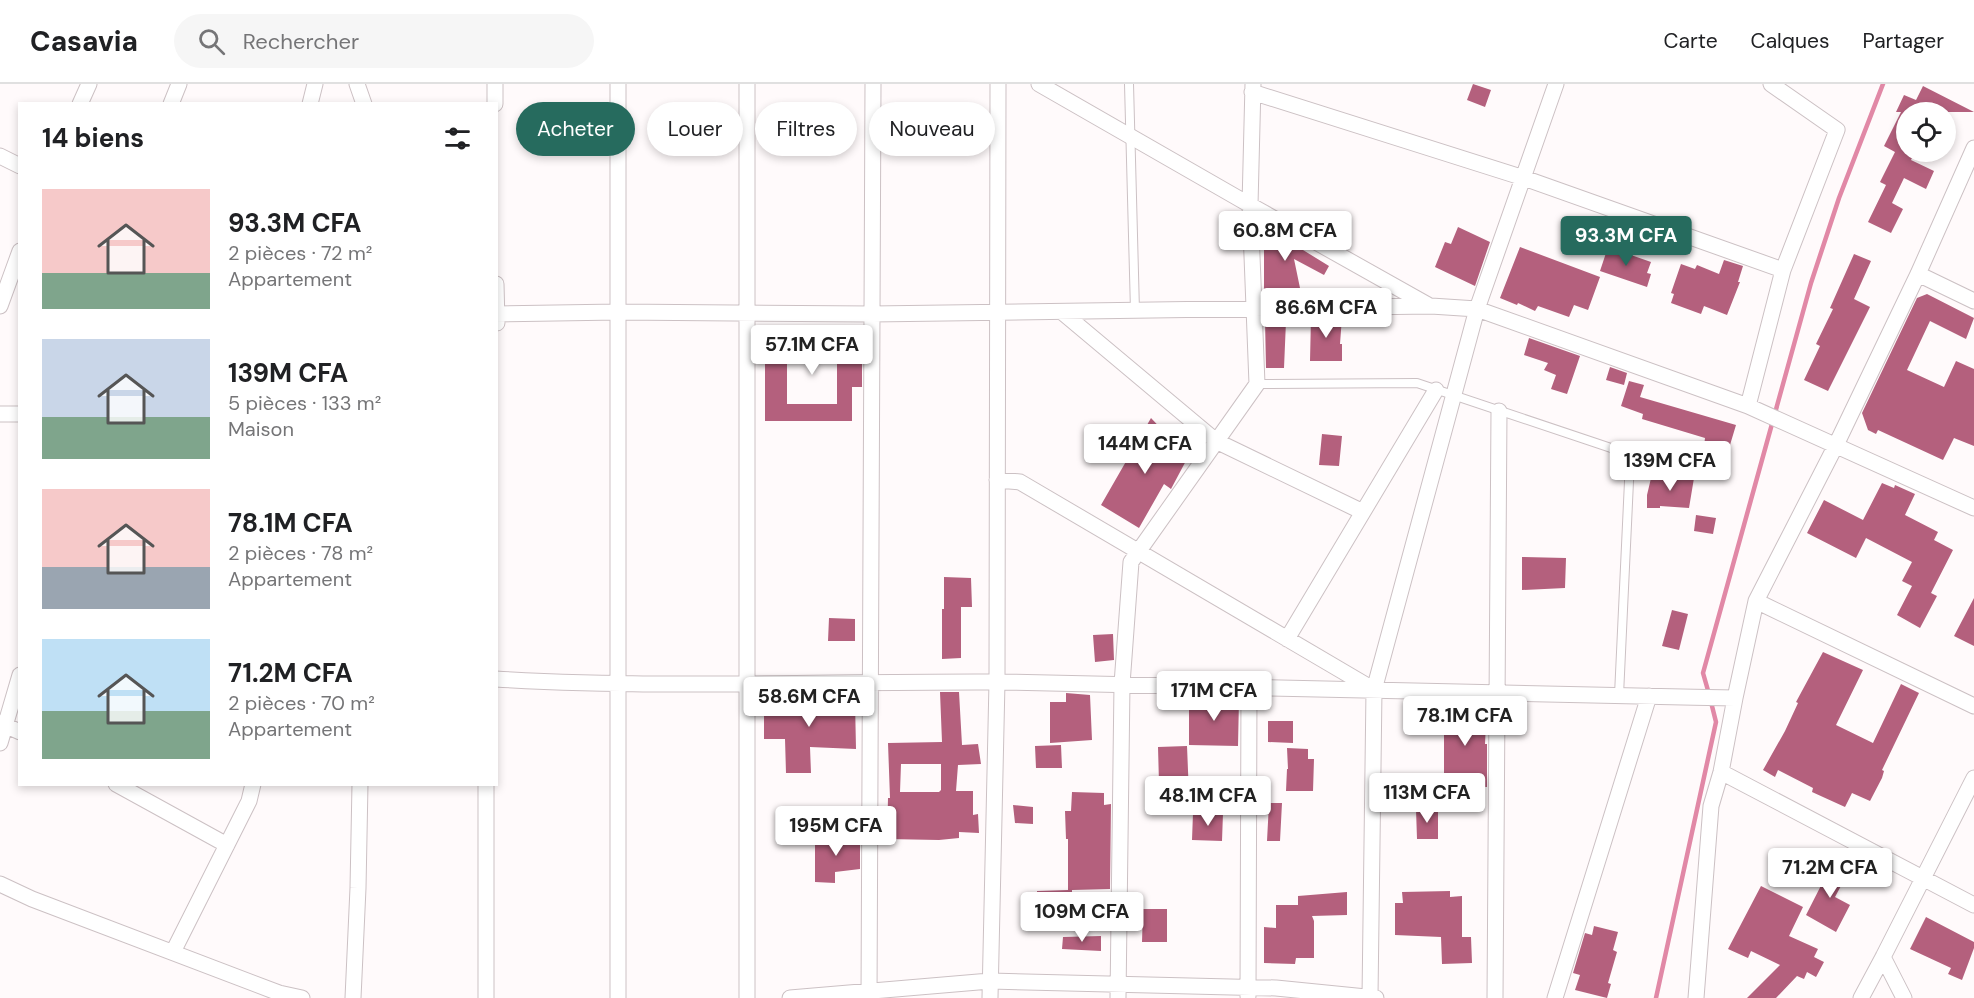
<!DOCTYPE html>
<html lang="fr">
<meta charset="utf-8">
<style>
:root{--surface:#fff;--page:#f6f6f6;--text:#202124;--muted:#757577;--line:#e0e0e0;--accent:#266b5e}
body{margin:0;font-family:"DM Sans",sans-serif;background:var(--page);color:var(--text);height:100vh;display:flex;flex-direction:column;font-size:22px;white-space:nowrap}
*{box-sizing:border-box;margin:0}
p{font-size:20px;color:var(--muted)}
.icon{flex:none;width:33px;height:33px;fill:none;stroke:currentColor;stroke-width:2;stroke-linecap:round;stroke-linejoin:round}
.map{position:relative;flex:1;overflow:hidden}
.side{position:absolute;left:18px;top:18px;width:480px;height:684px;display:flex;flex-direction:column;background:var(--surface);border-radius:0px;box-shadow:0 3px 9px #0003}
.side>*{flex:none}
.top-card{position:absolute;left:516px;top:18px;width:570px;height:54px;display:flex;gap:12px}
.fabs{position:absolute;left:1896px;top:18px;display:grid;gap:12px}
.fabs a{display:grid;place-items:center;width:60px;height:60px;border-radius:50%;background:var(--surface);box-shadow:0 3px 9px #0003;font-size:30px}
.price{position:absolute;translate:-50% -51px;padding:0 14px;border-radius:6px;background:#fff;color:#222;font-size:20px;line-height:39px;filter:drop-shadow(0 2px 3px #0008)}
.price::after{content:'';position:absolute;left:50%;top:36px;width:18px;height:14px;margin-left:-9px;background:inherit;clip-path:polygon(0 0,100% 0,50% 100%)}
.price.active{background:var(--accent);color:#fff}
ul{padding:0;list-style:none}
li{display:flex;align-items:center;gap:18px;height:150px;padding:0 24px}
li span{display:grid;place-items:center;flex:none;width:168px;height:120px;border-radius:0px;color:#555}
li>.icon{margin-inline-start:auto}
span .icon{width:72px;height:72px;fill:#fffc;stroke-width:1}
li b{font-size:26px}
h2{display:flex;justify-content:space-between;align-items:center;height:72px;padding:0 24px;font-size:26px}
.tag{padding:0 21px;border-radius:27px;background:var(--surface);box-shadow:0 3px 9px #0003;font-size:21px;line-height:54px}
.tag.active{background:var(--accent);color:#fff}
header{display:flex;align-items:center;gap:36px;box-sizing:border-box;height:84px;padding:0 30px;background:var(--surface);border-bottom:2px solid var(--line)}
header strong{font-size:28px}
nav{display:flex;gap:33px;margin-inline-start:auto;font-size:21px}
.search{width:420px;height:54px;background:var(--page);display:flex;align-items:center;gap:15px;box-sizing:border-box;padding:0 21px;border-radius:33px;color:var(--muted);font-size:22px}
.map>svg:first-child{display:block}
.lines{fill:none;stroke-linecap:round;stroke-linejoin:round}
.stream{stroke:#e188a6;stroke-width:4.5}
.building{fill:#b4607d;fill-rule:evenodd}
.lane-casing{stroke:#ccc1c4;stroke-width:10}
.street-casing{stroke:#ccc1c4;stroke-width:17}
.lane{stroke:#fff;stroke-width:8}
.street{stroke:#fff;stroke-width:15}
</style>
<header>
<strong>Casavia</strong>
<div class="search"><svg class="icon" aria-label="search" viewBox="0 0 24 24"><circle cx="10" cy="10" r="6"/><path d="M15 15l6 6"/></svg>Rechercher</div>
<nav><a>Carte</a><a>Calques</a><a>Partager</a></nav>
</header>
<div class="map">
<svg width="1974" height="914" viewBox="0 0 1974 914">
<rect width="100%" height="100%" fill="#fffafb"/>
<g class="lines">
<path class="stream" d="M 1709,610 L 1703,589 L 1811,199 L 1839,114 L 1883,0
M 1656,914 L 1716,638 L 1711,618"/>
</g>
<path class="building" d="M 1473,0 L 1491,6 L 1485,23 L 1467,16 Z
M 1923,2 L 1974,28 L 1906,28 L 1906,68 L 1915,68 L 1911,76 L 1934,87 L 1926,105 L 1904,94 L 1892,119 L 1903,125 L 1891,149 L 1868,138 L 1886,101 L 1880,98 L 1895,68 L 1884,62 L 1901,28 L 1896,28 L 1904,11 L 1916,16 Z
M 1264,142 L 1329,182 L 1324,191 L 1294,175 L 1300,204 L 1264,205 Z
M 1458,143 L 1490,158 L 1475,202 L 1435,183 L 1445,158 L 1451,160 Z
M 1520,163 L 1600,193 L 1588,226 L 1574,221 L 1569,233 L 1538,222 L 1535,227 L 1518,219 L 1517,221 L 1500,214 Z
M 1608,163 L 1651,178 L 1647,189 L 1651,190 L 1647,203 L 1600,187 Z
M 1854,170 L 1871,177 L 1854,215 L 1870,223 L 1828,307 L 1804,296 L 1820,262 L 1816,260 L 1833,225 L 1830,224 Z
M 1724,176 L 1743,182 L 1738,198 L 1740,198 L 1727,231 L 1704,222 L 1701,230 L 1671,219 L 1674,210 L 1671,209 L 1681,180 L 1695,185 L 1697,181 L 1719,190 Z
M 1927,210 L 1974,234 L 1966,255 L 1930,237 L 1907,286 L 1944,303 L 1956,277 L 1974,285 L 1974,362 L 1954,354 L 1943,376 L 1878,346 L 1876,350 L 1868,346 L 1862,329 L 1917,214 Z
M 1311,233 L 1342,233 L 1340,260 L 1342,260 L 1342,277 L 1310,277 Z
M 1265,236 L 1286,237 L 1284,284 L 1266,284 Z
M 765,249 L 862,249 L 862,303 L 852,303 L 852,337 L 765,337 ZM 787,270 L 837,270 L 837,320 L 787,320 Z
M 1529,254 L 1580,272 L 1567,310 L 1551,305 L 1556,291 L 1544,286 L 1548,279 L 1524,271 Z
M 1610,283 L 1627,289 L 1624,301 L 1606,296 Z
M 1629,297 L 1644,301 L 1640,313 L 1736,341 L 1730,361 L 1721,359 L 1716,388 L 1701,386 L 1705,354 L 1642,335 L 1643,330 L 1621,322 Z
M 1151,334 L 1188,373 L 1171,405 L 1164,400 L 1139,444 L 1101,421 Z
M 1322,350 L 1342,352 L 1339,382 L 1319,381 Z
M 1652,390 L 1676,393 L 1677,391 L 1694,394 L 1689,424 L 1660,422 L 1660,424 L 1647,424 L 1647,411 Z
M 1882,399 L 1894,404 L 1895,401 L 1915,410 L 1905,431 L 1938,448 L 1934,456 L 1953,466 L 1931,509 L 1937,512 L 1920,544 L 1897,531 L 1912,502 L 1902,497 L 1912,478 L 1866,454 L 1856,474 L 1807,449 L 1824,416 L 1863,436 Z
M 1696,431 L 1716,434 L 1713,450 L 1694,447 Z
M 1522,473 L 1566,474 L 1565,504 L 1522,506 Z
M 944,493 L 971,494 L 972,523 L 961,523 L 961,574 L 942,575 L 942,525 L 944,525 Z
M 1974,514 L 1974,562 L 1954,552 Z
M 1672,526 L 1688,530 L 1679,566 L 1662,562 Z
M 829,534 L 855,535 L 855,557 L 828,557 Z
M 1113,550 L 1114,576 L 1095,578 L 1093,551 Z
M 1823,568 L 1863,586 L 1836,641 L 1873,659 L 1901,600 L 1919,609 L 1882,686 L 1884,687 L 1882,694 L 1870,717 L 1852,709 L 1845,723 L 1812,708 L 1813,704 L 1778,686 L 1775,693 L 1763,686 L 1785,647 L 1798,619 L 1796,618 Z
M 940,608 L 959,608 L 962,661 L 978,660 L 981,680 L 958,681 L 956,707 L 973,707 L 973,731 L 978,730 L 979,749 L 959,748 L 959,754 L 939,756 L 887,755 L 888,714 L 890,714 L 888,659 L 942,658 ZM 901,680 L 941,680 L 941,706 L 939,708 L 900,708 Z
M 764,609 L 787,609 L 787,625 L 826,614 L 855,617 L 856,665 L 810,663 L 811,689 L 786,689 L 785,655 L 764,655 Z
M 1066,609 L 1090,611 L 1092,656 L 1050,659 L 1050,618 L 1066,618 Z
M 1211,614 L 1239,615 L 1238,662 L 1189,661 L 1189,615 Z
M 1444,617 L 1487,618 L 1485,660 L 1487,660 L 1487,703 L 1476,703 L 1476,710 L 1444,711 Z
M 1268,637 L 1293,637 L 1293,659 L 1268,658 Z
M 1061,661 L 1062,684 L 1036,684 L 1035,662 Z
M 1187,662 L 1189,711 L 1148,712 L 1148,699 L 1159,699 L 1158,663 Z
M 1287,664 L 1308,665 L 1308,675 L 1314,675 L 1313,707 L 1286,707 L 1287,685 L 1288,685 Z
M 1072,708 L 1104,709 L 1104,721 L 1111,720 L 1110,805 L 1072,806 L 1072,834 L 1037,834 L 1037,807 L 1068,806 L 1068,755 L 1066,755 L 1065,727 L 1071,727 Z
M 1269,719 L 1282,719 L 1280,757 L 1267,757 Z
M 1013,721 L 1033,723 L 1033,740 L 1015,739 Z
M 1416,725 L 1438,725 L 1438,755 L 1417,755 Z
M 1193,729 L 1223,729 L 1222,757 L 1192,756 Z
M 860,752 L 860,785 L 835,788 L 835,799 L 815,798 L 815,755 Z
M 1834,776 L 1850,785 L 1835,813 L 1850,821 L 1836,848 L 1806,831 Z
M 1761,802 L 1803,823 L 1789,852 L 1818,865 L 1814,873 L 1824,878 L 1816,893 L 1807,888 L 1804,895 L 1797,892 L 1776,914 L 1747,914 L 1780,881 L 1751,867 L 1748,874 L 1728,865 Z
M 1450,807 L 1450,813 L 1462,812 L 1462,853 L 1471,853 L 1472,879 L 1442,880 L 1441,853 L 1395,851 L 1395,819 L 1403,819 L 1402,808 Z
M 1347,808 L 1347,831 L 1312,832 L 1314,837 L 1314,874 L 1296,874 L 1295,880 L 1264,879 L 1264,843 L 1276,844 L 1276,821 L 1298,821 L 1298,812 Z
M 1143,825 L 1167,825 L 1167,858 L 1142,858 Z
M 1926,833 L 1974,858 L 1974,864 L 1962,896 L 1948,890 L 1951,884 L 1910,865 Z
M 1594,842 L 1618,848 L 1613,866 L 1617,868 L 1608,899 L 1611,900 L 1607,914 L 1575,906 L 1580,891 L 1573,889 L 1585,849 L 1592,851 Z
M 1101,852 L 1101,867 L 1062,865 L 1063,853 Z"/>
<g class="lines">
<g class="lane-casing">
<path id="lane" d="M 1129,0 L 1135,227
M 1257,300 L 1417,299 L 1611,364 L 1630,376 L 1619,611"/>
</g>
<g class="street-casing">
<path id="street" d="M 357,0 L 364,20
M 495,0 L 495,20
M 1039,0 L 1250,121 L 1428,221
M 1252,8 L 1524,94 L 1783,186
M 80,20 L 89,0
M 171,20 L 179,0
M 310,20 L 315,0
M 0,72 L 20,82
M 1918,190 L 1974,217
M 496,200 L 497,239
M 0,222 L 20,167
M 1062,228 L 1216,357 L 1363,428
M 496,230 L 618,228 L 872,230 L 1431,222 L 1477,225 L 1748,322 L 1974,424
M 1748,322 L 1783,186 L 1837,46 L 1771,0
M 0,330 L 20,330
M 997,396 L 1020,398 L 1371,604
M 1756,517 L 1974,622
M 1287,555 L 1436,306
M 496,595 C 664,605 833,597 1001,598 C 1245,601 1490,609 1735,614
M 0,639 L 20,648
M 0,659 L 20,591
M 1721,688 L 1974,821
M 116,700 L 227,761
M 486,700 L 486,914
M 0,800 L 32,815 L 279,909 L 302,914
M 173,868 L 249,717 L 253,700
M 1883,873 L 1904,914
M 1248,912 L 1249,603
M 1370,913 L 1374,606 L 1477,225 L 1556,0
M 353,914 L 358,804 L 360,700
M 618,914 L 618,0
M 747,914 L 747,0
M 790,914 L 990,897 L 1276,904 L 1376,914
M 869,914 L 873,0
M 990,914 L 997,598 L 998,0
M 1118,914 L 1122,600 L 1131,478 L 1257,300 L 1250,121 L 1253,0
M 1495,914 L 1499,327
M 1555,914 L 1649,612
M 1696,914 L 1711,722 L 1721,688 L 1735,614 L 1756,517 L 1836,361 L 1918,190 L 1974,64
M 1861,914 L 1883,873 L 1974,694"/>
</g>
<use href="#lane" class="lane"/>
<use href="#street" class="street"/>
</g>
</svg>
<div class="fabs">
<a><svg class="icon" aria-label="locate" viewBox="0 0 24 24"><circle cx="12" cy="12" r="6"/><path d="M12 2v4M12 18v4M2 12h4M18 12h4"/></svg></a>
</div>
<b class="price" style="left:1285px;top:178px">60.8M CFA</b>
<b class="price active" style="left:1626px;top:183px">93.3M CFA</b>
<b class="price" style="left:1326px;top:255px">86.6M CFA</b>
<b class="price" style="left:812px;top:292px">57.1M CFA</b>
<b class="price" style="left:1145px;top:391px">144M CFA</b>
<b class="price" style="left:1670px;top:408px">139M CFA</b>
<b class="price" style="left:1214px;top:638px">171M CFA</b>
<b class="price" style="left:809px;top:644px">58.6M CFA</b>
<b class="price" style="left:1465px;top:663px">78.1M CFA</b>
<b class="price" style="left:1427px;top:740px">113M CFA</b>
<b class="price" style="left:1208px;top:743px">48.1M CFA</b>
<b class="price" style="left:836px;top:773px">195M CFA</b>
<b class="price" style="left:1830px;top:815px">71.2M CFA</b>
<b class="price" style="left:1082px;top:859px">109M CFA</b>
<div class="top-card">
<a class="tag active">Acheter</a>
<a class="tag">Louer</a>
<a class="tag">Filtres</a>
<a class="tag">Nouveau</a>
</div>
<section class="side">
<h2>14 biens<svg class="icon" aria-label="filters" viewBox="0 0 24 24"><path d="M4 7h16M4 17h16"/><circle cx="9" cy="7" r="2"/><circle cx="15" cy="17" r="2"/></svg></h2>
<ul>
<li><span style="background:linear-gradient(#f6c9c9 70%,#7fa58c 0)"><svg class="icon" aria-label="home" viewBox="0 0 24 24"><path d="M3 11l9-7 9 7M6 9v11h12V9"/></svg></span><div><b>93.3M CFA</b><p>2 pièces · 72 m²</p><p>Appartement</p></div></li>
<li><span style="background:linear-gradient(#c9d6e8 65%,#7fa58c 0)"><svg class="icon" aria-label="home" viewBox="0 0 24 24"><path d="M3 11l9-7 9 7M6 9v11h12V9"/></svg></span><div><b>139M CFA</b><p>5 pièces · 133 m²</p><p>Maison</p></div></li>
<li><span style="background:linear-gradient(#f6c9c9 65%,#9aa5b1 0)"><svg class="icon" aria-label="home" viewBox="0 0 24 24"><path d="M3 11l9-7 9 7M6 9v11h12V9"/></svg></span><div><b>78.1M CFA</b><p>2 pièces · 78 m²</p><p>Appartement</p></div></li>
<li><span style="background:linear-gradient(#bfe0f5 60%,#7fa58c 0)"><svg class="icon" aria-label="home" viewBox="0 0 24 24"><path d="M3 11l9-7 9 7M6 9v11h12V9"/></svg></span><div><b>71.2M CFA</b><p>2 pièces · 70 m²</p><p>Appartement</p></div></li>
</ul>
</section>
</div>
